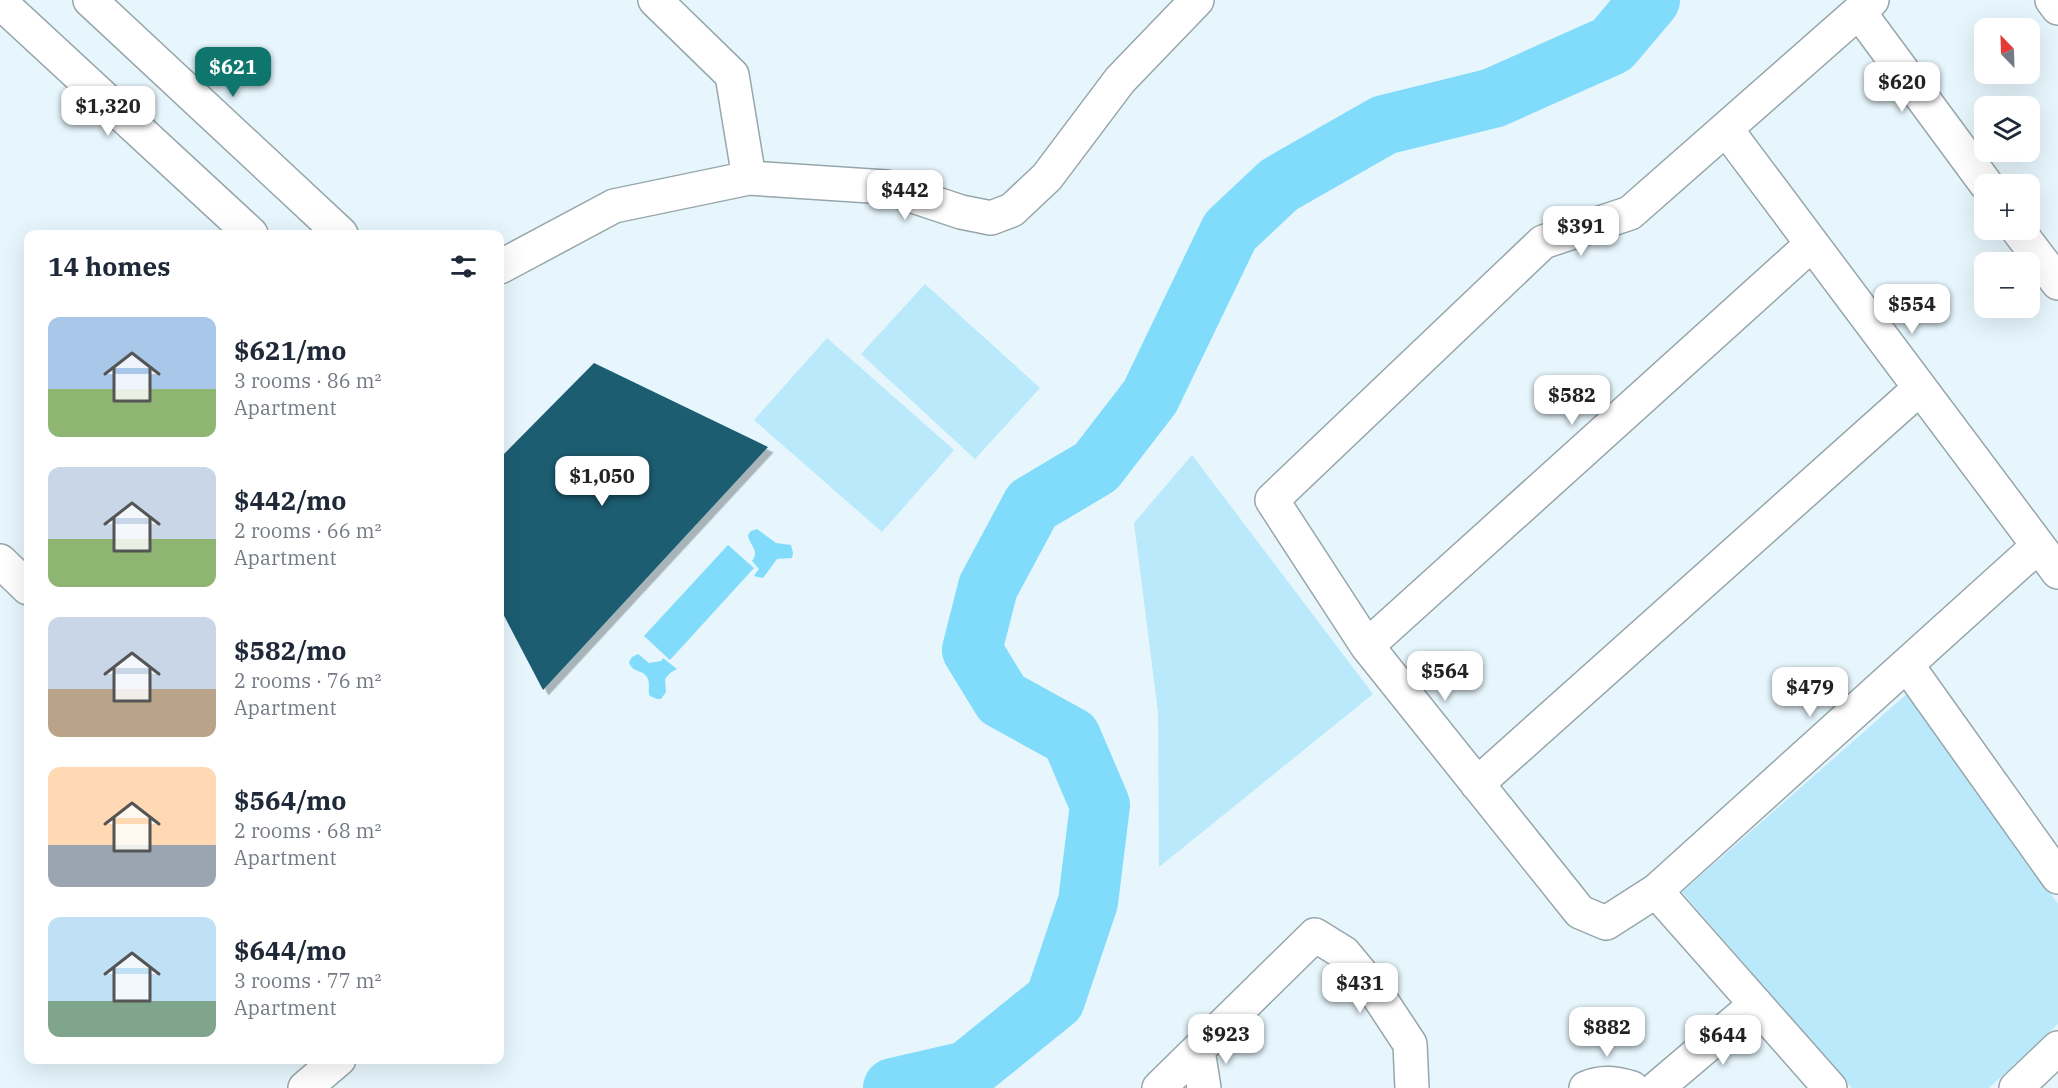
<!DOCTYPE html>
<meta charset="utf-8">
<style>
:root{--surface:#fff;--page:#f2f2f3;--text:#1f2937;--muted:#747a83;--accent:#0f766e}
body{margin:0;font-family:"IBM Plex Serif",serif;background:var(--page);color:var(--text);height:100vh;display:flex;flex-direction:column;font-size:22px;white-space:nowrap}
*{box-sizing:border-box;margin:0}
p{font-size:20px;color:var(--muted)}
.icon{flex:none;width:33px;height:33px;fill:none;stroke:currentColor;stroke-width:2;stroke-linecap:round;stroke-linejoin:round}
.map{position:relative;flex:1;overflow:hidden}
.sheet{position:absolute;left:24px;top:230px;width:480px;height:834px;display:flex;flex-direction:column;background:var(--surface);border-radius:12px;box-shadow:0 6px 24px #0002}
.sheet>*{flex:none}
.needle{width:39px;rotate:337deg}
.tools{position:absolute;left:1974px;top:18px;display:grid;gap:12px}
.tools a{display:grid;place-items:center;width:66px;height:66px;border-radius:12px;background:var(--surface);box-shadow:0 6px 24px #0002;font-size:30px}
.price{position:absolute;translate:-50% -51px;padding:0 14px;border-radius:12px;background:#fff;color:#222;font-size:20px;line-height:39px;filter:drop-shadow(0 2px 3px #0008)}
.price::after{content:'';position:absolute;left:50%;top:36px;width:18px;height:14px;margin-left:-9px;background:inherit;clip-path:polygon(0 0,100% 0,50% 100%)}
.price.current{background:var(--accent);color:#fff}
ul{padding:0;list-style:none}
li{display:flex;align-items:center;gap:18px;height:150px;padding:0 24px}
li span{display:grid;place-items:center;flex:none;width:168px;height:120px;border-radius:12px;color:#555}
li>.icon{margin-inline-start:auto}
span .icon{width:72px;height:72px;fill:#fffc;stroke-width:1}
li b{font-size:26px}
h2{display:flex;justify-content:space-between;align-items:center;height:72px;padding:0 24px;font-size:26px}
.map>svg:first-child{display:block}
.green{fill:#b9e9fa}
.water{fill:#81dbfa}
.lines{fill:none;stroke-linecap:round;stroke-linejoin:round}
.river{stroke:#81dbfa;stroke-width:60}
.building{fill:#1a5d71;filter:url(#shadow)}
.minor-casing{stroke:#97a6ab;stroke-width:36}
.minor{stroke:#fff;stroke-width:33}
</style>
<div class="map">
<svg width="2058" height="1088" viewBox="0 0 2058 1088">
<defs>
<filter id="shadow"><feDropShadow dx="5.5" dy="5.5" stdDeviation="0" flood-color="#0004"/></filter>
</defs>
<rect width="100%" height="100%" fill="#e6f6fc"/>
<path class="green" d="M 925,284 L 1040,388 L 975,459 L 861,354 Z
M 827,338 L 954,450 L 882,532 L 754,420 Z
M 1192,455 L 1373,694 L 1159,867 L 1158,712 L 1134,523 Z
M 1909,692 L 2058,904 L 2058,1024 L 1989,1088 L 1852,1088 L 1682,892 Z"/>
<path class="water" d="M 757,529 L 776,543 L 791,545 L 793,553 L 792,558 L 777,559 L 763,578 L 754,576 L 759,569 L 752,561 C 760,550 750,547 748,535 L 751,531 Z
M 728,545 L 754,568 L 670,660 L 644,636 Z
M 638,654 L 649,663 L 661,661 L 663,658 L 677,669 L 670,673 L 665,679 L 666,692 L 661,699 L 657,699 L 650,696 C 647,690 651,684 647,677 C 642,669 632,673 629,662 L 632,657 Z"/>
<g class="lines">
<path class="river" d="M 893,1088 L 967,1071 L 1055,1000 L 1088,902 L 1100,805 L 1071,737 L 1002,699 L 972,650 L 988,587 L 1032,505 L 1096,467 L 1150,397 L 1230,231 L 1279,185 L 1384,125 L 1493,98 L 1612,45 L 1650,0"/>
</g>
<path class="building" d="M 594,363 L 768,447 L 543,690 L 500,608 L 500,458 Z"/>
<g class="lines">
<g class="minor-casing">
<path id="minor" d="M 90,0 L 341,234
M 655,0 L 732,75 L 749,178
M 1872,0 L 1630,213 L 1543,242 L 1272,500 L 1367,646 L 1580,912 L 1606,923 L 1656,891 L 2038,546
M 2052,0 L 2058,8
M 0,2 L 251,234
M 1859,12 L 1986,184
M 1726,129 L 2058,572
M 2018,230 L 2058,283
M 500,267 L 614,206 L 749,178 L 886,187 L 961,212 L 991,218 L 1012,210 L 1047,177 L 1120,80 L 1197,0
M 0,561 L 28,588
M 1367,646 L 1812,244
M 1907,665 L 2058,877
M 1477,784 L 1920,388
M 1656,891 L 1830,1088
M 1198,1050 L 1204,1088
M 305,1088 L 339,1059
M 1159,1088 L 1315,935 L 1344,953 L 1373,988 L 1410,1044 L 1412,1088
M 1586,1088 C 1602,1081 1616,1083 1632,1088
M 1657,1088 L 1756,1004
M 2016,1088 L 2058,1048"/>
</g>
<use href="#minor" class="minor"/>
</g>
</svg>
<div class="tools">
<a><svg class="needle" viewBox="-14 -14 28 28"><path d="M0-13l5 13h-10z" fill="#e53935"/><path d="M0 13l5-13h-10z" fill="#747a83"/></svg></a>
<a><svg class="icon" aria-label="layers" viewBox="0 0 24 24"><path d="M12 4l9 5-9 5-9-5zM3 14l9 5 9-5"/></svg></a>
<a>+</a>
<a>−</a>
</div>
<b class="price current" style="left:233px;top:98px">$621</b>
<b class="price" style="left:1902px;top:113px">$620</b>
<b class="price" style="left:108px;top:137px">$1,320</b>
<b class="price" style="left:905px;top:221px">$442</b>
<b class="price" style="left:1581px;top:257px">$391</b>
<b class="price" style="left:1912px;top:335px">$554</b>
<b class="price" style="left:1572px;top:426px">$582</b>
<b class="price" style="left:602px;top:507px">$1,050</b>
<b class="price" style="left:1445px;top:702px">$564</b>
<b class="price" style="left:1810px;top:718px">$479</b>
<b class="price" style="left:1360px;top:1014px">$431</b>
<b class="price" style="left:1607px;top:1058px">$882</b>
<b class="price" style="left:1226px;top:1065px">$923</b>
<b class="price" style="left:1723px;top:1066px">$644</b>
<section class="sheet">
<h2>14 homes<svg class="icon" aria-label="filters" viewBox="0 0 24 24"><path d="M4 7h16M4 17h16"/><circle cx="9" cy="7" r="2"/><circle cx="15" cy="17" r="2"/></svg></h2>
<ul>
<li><span style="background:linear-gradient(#a9c7e8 60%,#8fb573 0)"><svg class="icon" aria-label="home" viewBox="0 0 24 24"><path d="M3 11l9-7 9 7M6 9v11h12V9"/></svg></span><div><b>$621/mo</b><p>3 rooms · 86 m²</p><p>Apartment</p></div></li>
<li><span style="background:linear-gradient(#c9d6e8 60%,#8fb573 0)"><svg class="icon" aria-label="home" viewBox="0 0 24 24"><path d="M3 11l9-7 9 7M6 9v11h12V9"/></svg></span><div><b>$442/mo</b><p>2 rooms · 66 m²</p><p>Apartment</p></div></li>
<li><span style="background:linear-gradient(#c9d6e8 60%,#b9a48a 0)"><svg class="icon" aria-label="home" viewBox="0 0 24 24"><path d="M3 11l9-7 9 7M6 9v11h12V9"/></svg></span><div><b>$582/mo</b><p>2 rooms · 76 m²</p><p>Apartment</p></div></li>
<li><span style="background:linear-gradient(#ffd9b3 65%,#9aa5b1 0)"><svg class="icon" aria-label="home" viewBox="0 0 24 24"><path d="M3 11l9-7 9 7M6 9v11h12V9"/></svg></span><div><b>$564/mo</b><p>2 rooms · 68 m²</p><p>Apartment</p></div></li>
<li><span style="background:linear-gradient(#bfe0f5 70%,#7fa58c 0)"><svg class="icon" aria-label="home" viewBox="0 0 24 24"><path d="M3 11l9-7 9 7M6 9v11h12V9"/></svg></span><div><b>$644/mo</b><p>3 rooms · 77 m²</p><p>Apartment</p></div></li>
</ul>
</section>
</div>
